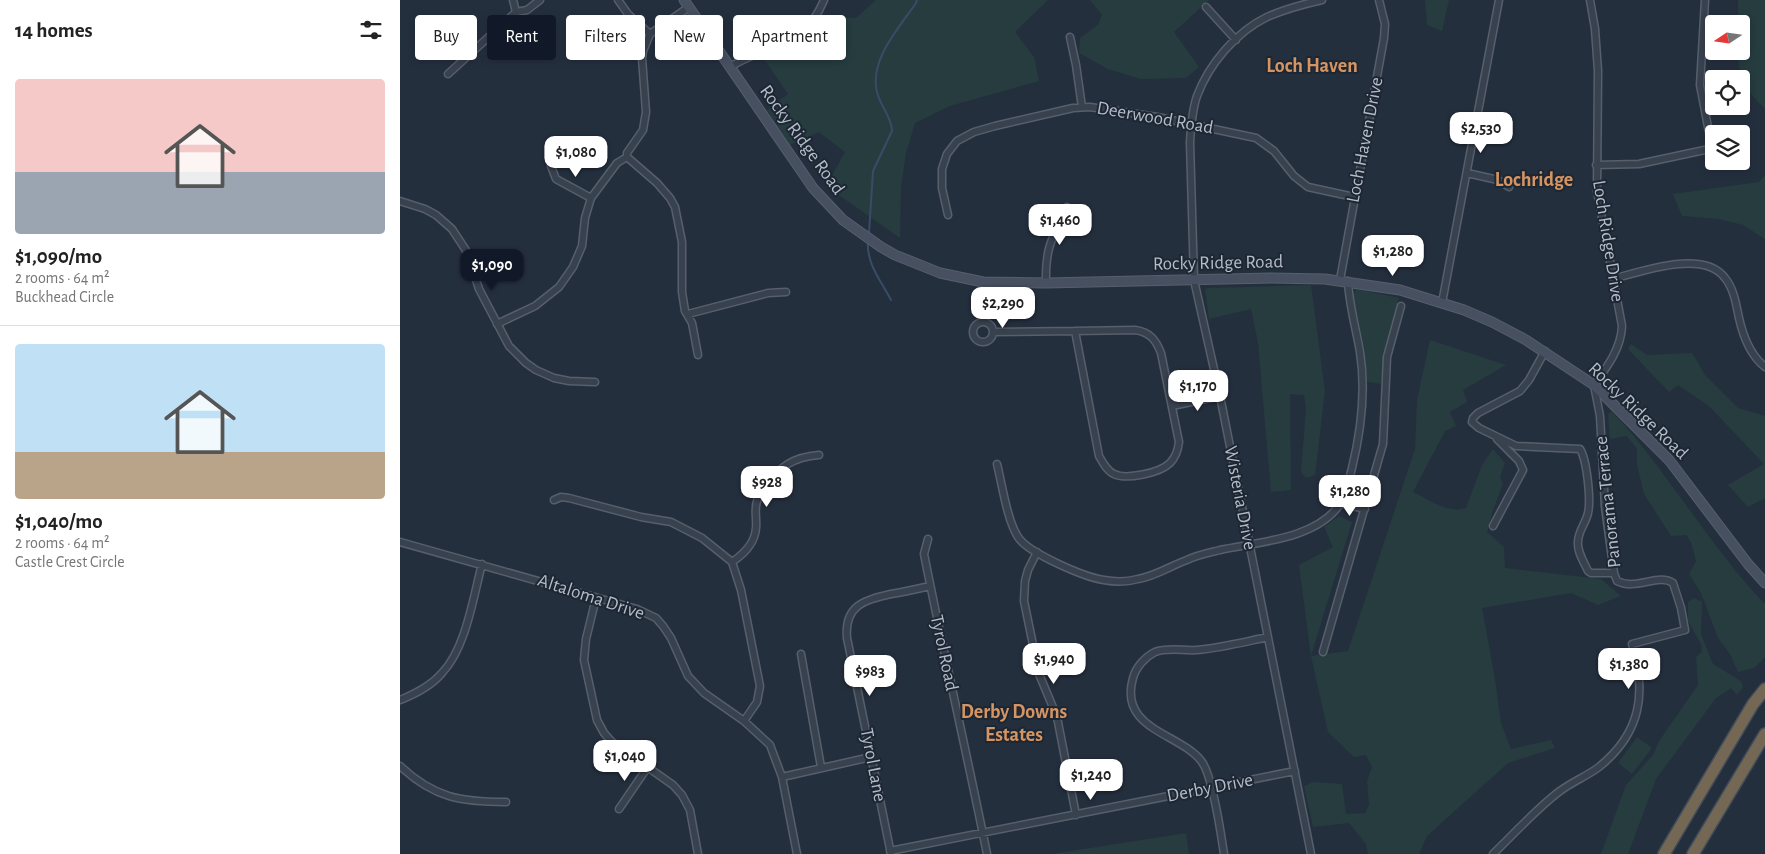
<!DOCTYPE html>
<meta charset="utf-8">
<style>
:root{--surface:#fff;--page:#f6f6f6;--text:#222;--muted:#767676;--line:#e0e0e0;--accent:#111827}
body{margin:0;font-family:"Alegreya Sans",sans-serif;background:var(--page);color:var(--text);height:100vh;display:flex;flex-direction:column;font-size:19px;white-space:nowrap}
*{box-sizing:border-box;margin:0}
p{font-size:16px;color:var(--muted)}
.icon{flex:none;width:28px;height:28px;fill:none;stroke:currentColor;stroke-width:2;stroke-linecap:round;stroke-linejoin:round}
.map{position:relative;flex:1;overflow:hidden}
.panel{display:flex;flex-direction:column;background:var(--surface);width:400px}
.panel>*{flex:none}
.banner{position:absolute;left:15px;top:15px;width:475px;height:45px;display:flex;gap:10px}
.needle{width:32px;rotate:257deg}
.controls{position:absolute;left:1305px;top:15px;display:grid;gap:10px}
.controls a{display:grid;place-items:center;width:45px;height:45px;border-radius:5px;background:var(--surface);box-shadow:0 2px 8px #0003;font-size:25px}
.price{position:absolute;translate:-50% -42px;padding:0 11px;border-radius:10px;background:#fff;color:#222;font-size:16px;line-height:32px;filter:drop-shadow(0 1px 2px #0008)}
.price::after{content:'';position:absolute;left:50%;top:30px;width:15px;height:11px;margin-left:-8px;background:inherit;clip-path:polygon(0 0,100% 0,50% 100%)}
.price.selected{background:var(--accent);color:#fff}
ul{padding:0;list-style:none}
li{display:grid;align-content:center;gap:10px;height:265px;padding:0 15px}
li+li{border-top:1px solid var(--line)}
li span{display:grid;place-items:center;height:155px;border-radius:5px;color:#555}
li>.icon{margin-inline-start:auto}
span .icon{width:90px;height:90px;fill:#fffc;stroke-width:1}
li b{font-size:21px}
h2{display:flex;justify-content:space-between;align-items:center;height:60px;padding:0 15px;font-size:21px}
.tag{padding:0 18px;border-radius:5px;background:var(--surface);box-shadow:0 2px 8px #0003;font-size:18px;line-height:45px}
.tag.selected{background:var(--accent);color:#fff}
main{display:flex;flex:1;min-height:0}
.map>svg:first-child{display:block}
.green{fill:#263c3f}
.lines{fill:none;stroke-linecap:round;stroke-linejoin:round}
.stream{stroke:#394c67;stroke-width:2}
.minor-casing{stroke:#565f6c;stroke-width:9}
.secondary-casing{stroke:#565f6c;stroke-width:11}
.motorway-casing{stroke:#434c59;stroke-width:14}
.minor{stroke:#38414e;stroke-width:6}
.secondary{stroke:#465061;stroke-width:9}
.motorway{stroke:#746855;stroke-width:11}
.labels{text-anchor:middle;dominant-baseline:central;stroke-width:4;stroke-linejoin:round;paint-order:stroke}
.street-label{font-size:19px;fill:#b4bcc9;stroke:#1d2633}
.neighbourhood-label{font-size:20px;font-weight:bold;fill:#d59563;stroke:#1d2633}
</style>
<main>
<section class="panel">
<h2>14 homes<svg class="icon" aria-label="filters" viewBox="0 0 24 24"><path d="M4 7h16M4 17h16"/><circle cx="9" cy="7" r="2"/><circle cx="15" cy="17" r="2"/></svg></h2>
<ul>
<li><span style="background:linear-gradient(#f6c9c9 60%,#9aa5b1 0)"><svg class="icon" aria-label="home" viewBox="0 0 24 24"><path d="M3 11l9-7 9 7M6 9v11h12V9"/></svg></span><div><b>$1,090/mo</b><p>2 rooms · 64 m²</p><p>Buckhead Circle</p></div></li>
<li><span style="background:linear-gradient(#bfe0f5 70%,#b9a48a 0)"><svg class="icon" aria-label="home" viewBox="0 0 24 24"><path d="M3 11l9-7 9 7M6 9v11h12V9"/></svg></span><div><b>$1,040/mo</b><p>2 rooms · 64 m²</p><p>Castle Crest Circle</p></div></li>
</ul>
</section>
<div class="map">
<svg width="1365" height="854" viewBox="0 0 1365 854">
<rect width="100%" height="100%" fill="#242f3e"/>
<path class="green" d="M 476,0 L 648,0 L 615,32 L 634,57 L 639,81 L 550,106 L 515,123 L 506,153 L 501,188 L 500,238 L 426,186 L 445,152 L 419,132 L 390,145 L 367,110 L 388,94 L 362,56 L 398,41 L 424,16 L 456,18 Z
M 690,0 L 809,0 L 774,32 L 799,67 L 786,78 L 741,79 L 708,69 L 679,53 L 680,38 L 698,25 L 702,15 Z
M 1025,0 L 1049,0 L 1042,31 L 1027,25 Z
M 1338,0 L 1365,0 L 1365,109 C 1345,89 1339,80 1338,51 L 1341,51 L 1341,24 L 1338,24 Z
M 1365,175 L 1365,239 L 1343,225 L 1319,219 L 1282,216 L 1273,194 L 1359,182 Z
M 911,285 L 925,391 L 915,475 L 906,478 L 901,472 L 906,408 L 904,395 L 890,394 L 891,490 L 871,492 L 858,343 L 851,309 L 809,319 L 805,289 L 810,288 Z
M 956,289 L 999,298 L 984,355 L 981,384 L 963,381 L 965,351 L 953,296 Z
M 1030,340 L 1106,365 L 1063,390 L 1067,402 L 1050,412 L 1056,426 L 1045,431 L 1013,492 C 1030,500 1048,514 1066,508 L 1082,465 L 1093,449 L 1105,463 L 1100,477 L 1103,484 L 1093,510 L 1087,532 L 1104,547 L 1105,568 L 1201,579 L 1221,596 L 1198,605 L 1171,593 L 1082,608 L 1095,679 L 1101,723 L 1111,749 L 1151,740 L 1155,748 L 1108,763 L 1027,836 L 1019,854 L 968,854 L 966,844 L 949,823 L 913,827 L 904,786 L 914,782 L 942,784 L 946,814 L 965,813 L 969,805 L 967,781 L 972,767 L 966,755 L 954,757 L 928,732 L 911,656 L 899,565 L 933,547 L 924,527 L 939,516 L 952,522 L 911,656 L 948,651 L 1015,449 L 1017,400 Z
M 1231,344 L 1247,355 L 1292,353 L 1305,375 L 1338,408 L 1365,416 L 1365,498 L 1348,507 L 1328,485 L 1364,464 L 1309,406 L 1278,385 L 1269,392 L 1228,349 Z
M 1211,411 C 1234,434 1253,460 1272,486 C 1302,526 1330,568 1365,604 L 1365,657 L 1354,668 L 1338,672 L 1330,654 L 1318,638 L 1301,593 L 1289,574 L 1296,561 L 1291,542 L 1286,535 L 1271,536 L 1244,494 L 1237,465 L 1237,449 L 1227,436 L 1210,439 L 1208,415 Z
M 1294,598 L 1302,602 L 1301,634 L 1313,664 L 1341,681 L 1343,687 L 1337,695 L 1331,688 L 1316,698 L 1256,779 L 1228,854 L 1201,854 L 1226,785 L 1253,755 L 1259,741 L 1298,685 L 1296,657 L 1302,652 L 1301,644 L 1288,621 L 1288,602 Z
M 1237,737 L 1252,748 L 1232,774 L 1218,763 Z
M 786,833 L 789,854 L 652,854 Z"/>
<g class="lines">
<path class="stream" d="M 469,233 L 473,171 L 492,131 C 492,117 480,106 477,92 C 469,60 499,28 516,3 L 517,0
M 468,241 C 466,263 481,281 491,300"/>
<g class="minor-casing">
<path id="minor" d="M 113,0 L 116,12
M 218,0 L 228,14 L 250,34
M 1305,0 L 1300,85 L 1312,148
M 806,7 L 836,40
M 670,37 L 676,65 L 682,107
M 330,67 C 368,43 404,49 424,0
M 48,74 L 116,12 L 127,10 L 140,0
M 1341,139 L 1343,138
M 227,157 L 257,183 L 270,198 L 275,207 L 282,242 L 282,292 L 285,311 L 292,323 L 298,355
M 1196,165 L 1239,164 L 1314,148
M 151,166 L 156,179 L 191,198
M 1067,173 L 1098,180 L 1109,187
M 0,201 L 25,209 L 36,215 L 52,229 L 67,252 L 79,289 L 109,346 L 126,363 L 136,370 L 154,378 L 169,381 L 195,382
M 548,215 L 542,188 L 542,169 L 547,154 L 557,141 L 574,132 L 595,126 L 673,108 L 690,107 L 757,117 L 856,138 L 874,151 L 894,176 L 908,187 L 954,197
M 1213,279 C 1242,271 1304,249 1325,278 C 1334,289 1336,304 1339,318 C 1343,336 1350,355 1365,367
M 940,280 L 984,38 L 985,24 L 979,0
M 646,283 C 645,248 652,238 667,207
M 1042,303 L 1099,0
M 288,314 L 368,293 L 386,292
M573 332a10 10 0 1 1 20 0a10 10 0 1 1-20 0Z
M 97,324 L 135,306 L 159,287 L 173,267 L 182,246 L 185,218 L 191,198 L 217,163 L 227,157 L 227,153 L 243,130 L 246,112 L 242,58 L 243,51 L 250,34 L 289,7
M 735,330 C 750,332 756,340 761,353 L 779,442 C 778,450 776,457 770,463 C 760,473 726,480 714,474 C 707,471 703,463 699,456 L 675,331 Z
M 593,332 L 675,331
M 1145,351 L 1129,380 L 1120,391 L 1078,413 L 1073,418 L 1072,422 L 1079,428 L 1116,446 L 1180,449 C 1187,460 1191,500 1188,513 C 1186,523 1178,531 1178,542 C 1177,552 1184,562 1188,571 L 1191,573 L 1214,573
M 771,399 L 819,389
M 772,406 L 820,396
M 597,464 C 602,484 607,520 618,537 C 628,553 684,577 704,580 C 715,582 727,582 738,579 C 756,576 770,566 787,560 C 797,555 808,553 820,550 C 858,542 917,539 940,504 C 946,493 949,480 952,468 C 961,431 966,390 960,352 C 956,328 949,305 948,281
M 154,500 L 161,497 L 169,498 L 241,517 L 271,522 L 302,538 L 332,562 L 341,590 L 360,686 L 357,702 L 344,721
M 940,503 L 965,509
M 1093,526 L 1123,470 L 1119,461 L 1097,439
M 528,539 L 524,554 C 544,655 567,754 587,854
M 0,542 L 237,609 L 256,618 L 263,626 L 271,638 L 288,676 L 304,693 L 344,721 L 370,745 L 382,777 L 397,854
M 637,552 L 628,570 L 625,581 L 624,601 L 639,674 L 657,717 L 676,815
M 332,562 C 344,554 355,543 356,528 C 357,519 354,510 357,501 C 359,496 362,492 365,488 C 379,466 394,457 419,455
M 196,598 L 186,639 L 184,660 L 197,720 L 204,733 L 212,742 L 273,785 L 282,795 L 290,810 L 298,854
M 923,652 L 983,444 L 987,357 L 1001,306
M 401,654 L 421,767
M 0,700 C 15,694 32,685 42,673 C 66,648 73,598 82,564
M 0,766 C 34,798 61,802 106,802
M 382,777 L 471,757
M 219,809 L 247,768
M 490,851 L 895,771
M 491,854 L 447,638 C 444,605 465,600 491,594 C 504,592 517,589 530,586
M 824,854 C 821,834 813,777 802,762 C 781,733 718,730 733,678 C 736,667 745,657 755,652 C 768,647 783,651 797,650 C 821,648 844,642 868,637
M 911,854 L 820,396 L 794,280 L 790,142 C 791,127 792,110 797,96 C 809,64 836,32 867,17 C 885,9 904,4 922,0
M 1093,854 C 1114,834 1138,807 1160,791 C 1172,782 1187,776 1199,767 C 1241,733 1247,693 1232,644 L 1285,630 L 1281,608 L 1273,583 C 1258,573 1236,591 1217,581 L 1214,573 L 1205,507 L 1200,416 L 1194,385 C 1207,367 1221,349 1222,326 L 1197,191 L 1198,71 L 1195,29 L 1190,0"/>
</g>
<g class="secondary-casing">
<path id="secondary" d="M 284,0 L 413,188 L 443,220 L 481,247 L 495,255 L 540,273 L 583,282 L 646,283 L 871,278 L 925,279 L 1000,290 L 1064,310 L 1092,322 L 1126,340 L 1194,385 L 1269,460 L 1348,564 L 1365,583"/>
</g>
<g class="motorway-casing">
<path id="motorway" d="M 1264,854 L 1353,704 L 1365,689
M 1293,854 L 1365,734"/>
</g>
<use href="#minor" class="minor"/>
<use href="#secondary" class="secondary"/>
<use href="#motorway" class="motorway"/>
</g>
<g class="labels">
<g class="street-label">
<text transform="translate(755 118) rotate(10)">Deerwood Road</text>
<text transform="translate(402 140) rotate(54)">Rocky Ridge Road</text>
<text transform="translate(965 140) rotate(-79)">Loch Haven Drive</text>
<text transform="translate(1208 241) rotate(81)">Loch Ridge Drive</text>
<text transform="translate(818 263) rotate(-1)">Rocky Ridge Road</text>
<text transform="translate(1238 411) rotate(44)">Rocky Ridge Road</text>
<text transform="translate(840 498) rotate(79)">Wisteria Drive</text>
<text transform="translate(1208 502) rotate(-96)">Panorama Terrace</text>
<text transform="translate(191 597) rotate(18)">Altaloma Drive</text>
<text transform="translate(544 653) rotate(78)">Tyrol Road</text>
<text transform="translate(473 765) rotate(79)">Tyrol Lane</text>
<text transform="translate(810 788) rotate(-11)">Derby Drive</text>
</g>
<g class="neighbourhood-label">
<text x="912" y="66">Loch Haven</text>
<text x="1134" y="180">Lochridge</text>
<text x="614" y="712">Derby Downs<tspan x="614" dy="23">Estates</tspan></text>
</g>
</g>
</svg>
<div class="controls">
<a><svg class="needle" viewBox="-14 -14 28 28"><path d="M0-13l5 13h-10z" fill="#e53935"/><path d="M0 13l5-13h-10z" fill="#767676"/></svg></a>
<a><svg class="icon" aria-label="locate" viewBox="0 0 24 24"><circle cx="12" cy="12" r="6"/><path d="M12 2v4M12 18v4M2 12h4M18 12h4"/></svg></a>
<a><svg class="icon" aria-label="layers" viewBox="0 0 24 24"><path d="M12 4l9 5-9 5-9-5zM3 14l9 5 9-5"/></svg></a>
</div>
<b class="price" style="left:1081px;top:154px">$2,530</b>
<b class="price" style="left:176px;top:178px">$1,080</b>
<b class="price" style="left:660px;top:246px">$1,460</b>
<b class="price" style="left:993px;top:277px">$1,280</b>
<b class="price selected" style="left:92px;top:291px">$1,090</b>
<b class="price" style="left:603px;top:329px">$2,290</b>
<b class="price" style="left:798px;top:412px">$1,170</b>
<b class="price" style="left:367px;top:508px">$928</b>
<b class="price" style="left:950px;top:517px">$1,280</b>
<b class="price" style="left:654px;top:685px">$1,940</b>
<b class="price" style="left:1229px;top:690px">$1,380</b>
<b class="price" style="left:470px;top:697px">$983</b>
<b class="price" style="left:225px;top:782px">$1,040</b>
<b class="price" style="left:691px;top:801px">$1,240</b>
<div class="banner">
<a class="tag">Buy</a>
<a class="tag selected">Rent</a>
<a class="tag">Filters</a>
<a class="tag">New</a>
<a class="tag">Apartment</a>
</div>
</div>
</main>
